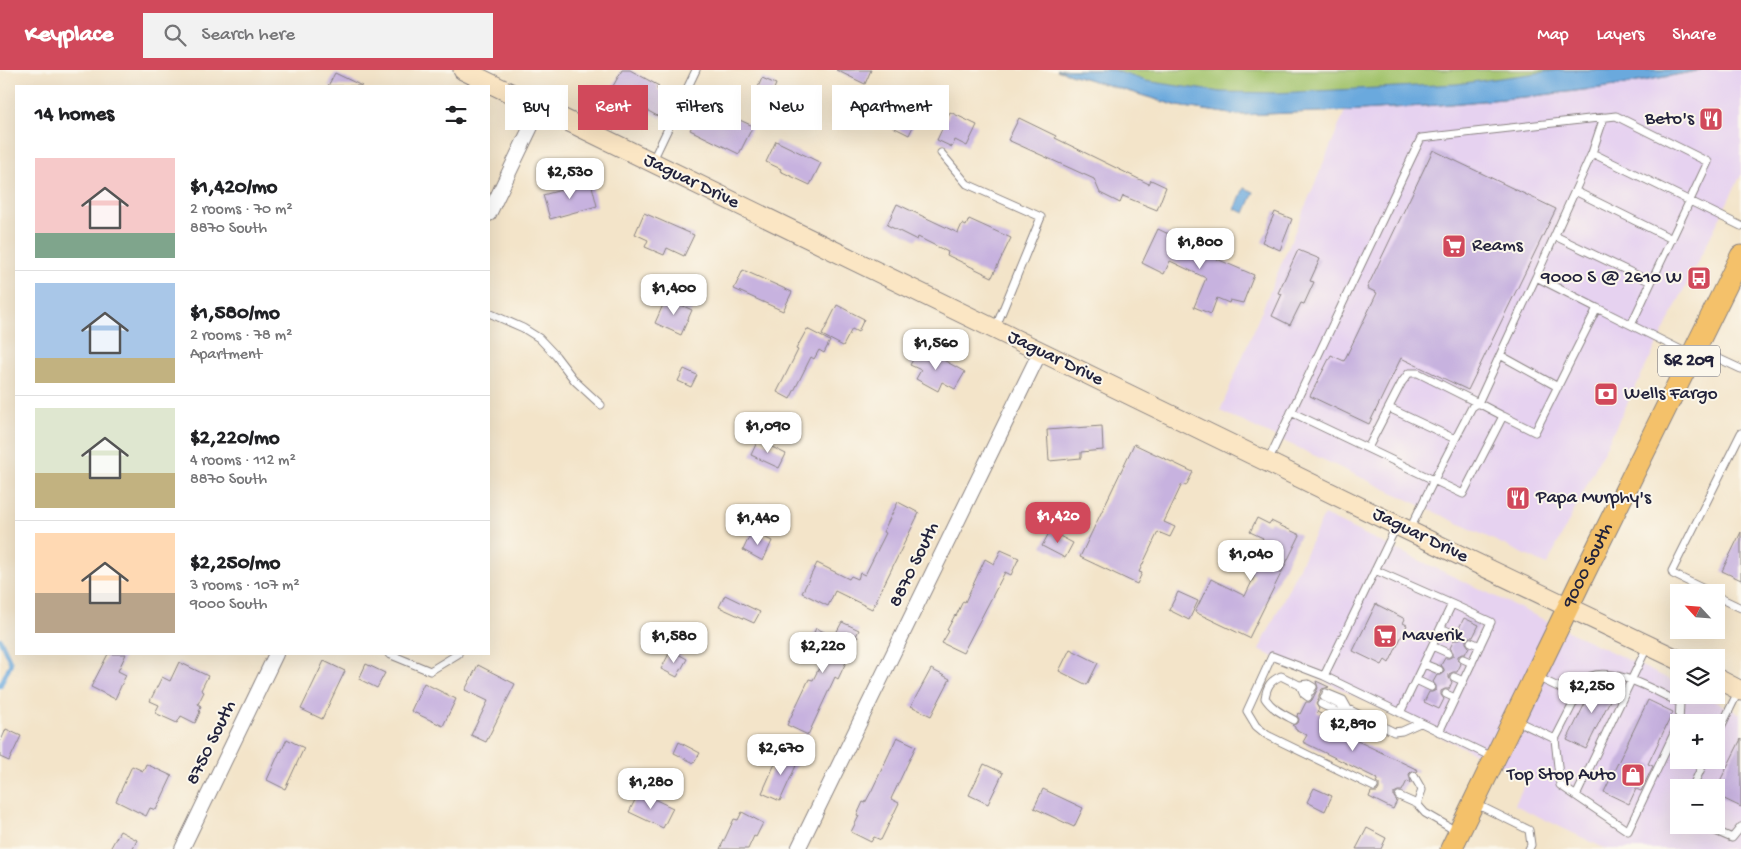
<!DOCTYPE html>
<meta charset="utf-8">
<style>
:root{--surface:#fff;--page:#f2f2f2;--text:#202124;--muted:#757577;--line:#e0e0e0;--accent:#d1495b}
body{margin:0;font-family:"Gochi Hand",sans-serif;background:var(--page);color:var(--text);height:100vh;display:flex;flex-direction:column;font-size:19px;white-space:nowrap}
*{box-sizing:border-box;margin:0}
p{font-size:16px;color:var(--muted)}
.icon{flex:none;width:28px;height:28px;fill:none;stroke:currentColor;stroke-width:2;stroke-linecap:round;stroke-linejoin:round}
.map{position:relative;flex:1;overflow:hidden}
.panel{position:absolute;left:15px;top:15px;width:475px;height:570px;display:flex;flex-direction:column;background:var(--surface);border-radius:0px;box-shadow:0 5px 20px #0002}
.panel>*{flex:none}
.guide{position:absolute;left:505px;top:15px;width:475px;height:45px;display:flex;gap:10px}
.needle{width:32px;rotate:296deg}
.buttons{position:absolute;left:1670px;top:514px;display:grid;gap:10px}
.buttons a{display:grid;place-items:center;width:55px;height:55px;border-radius:0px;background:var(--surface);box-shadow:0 5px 20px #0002;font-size:25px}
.price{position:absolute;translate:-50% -42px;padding:0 11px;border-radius:10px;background:#fff;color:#222;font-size:16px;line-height:32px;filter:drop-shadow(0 1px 2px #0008)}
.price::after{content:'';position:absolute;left:50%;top:30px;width:15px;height:11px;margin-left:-8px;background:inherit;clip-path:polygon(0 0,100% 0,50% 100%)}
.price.selected{background:var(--accent);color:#fff}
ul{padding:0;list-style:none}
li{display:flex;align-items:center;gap:15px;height:125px;padding:0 20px}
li+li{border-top:1px solid var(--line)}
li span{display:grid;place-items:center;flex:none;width:140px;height:100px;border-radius:0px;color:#555}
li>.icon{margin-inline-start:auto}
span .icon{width:60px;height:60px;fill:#fffc;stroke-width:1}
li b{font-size:21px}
h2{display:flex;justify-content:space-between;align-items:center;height:60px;padding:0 20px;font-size:21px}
.pill{padding:0 18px;border-radius:0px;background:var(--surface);box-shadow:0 5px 20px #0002;font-size:18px;line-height:45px}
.pill.selected{background:var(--accent);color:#fff}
header{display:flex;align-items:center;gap:30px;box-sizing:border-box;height:70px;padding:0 25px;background:var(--accent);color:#fff}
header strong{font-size:24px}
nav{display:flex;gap:28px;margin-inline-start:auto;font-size:18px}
.search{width:350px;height:45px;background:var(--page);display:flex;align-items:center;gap:12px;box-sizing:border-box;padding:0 18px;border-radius:0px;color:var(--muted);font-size:19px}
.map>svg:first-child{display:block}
.built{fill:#e6d2f0;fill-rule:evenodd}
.green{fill:#a2c36c;stroke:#627254}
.water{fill:#6aa9dd;stroke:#46668c}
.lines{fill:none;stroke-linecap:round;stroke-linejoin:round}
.stream{stroke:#6aa9dd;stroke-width:4.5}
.building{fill:#c7b2df}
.service-casing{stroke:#8a8382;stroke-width:9}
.minor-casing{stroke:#8a8382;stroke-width:16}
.secondary-casing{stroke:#8a8382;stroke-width:21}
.primary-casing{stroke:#8a8382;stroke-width:23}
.service{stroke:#fff;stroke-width:7}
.minor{stroke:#fff;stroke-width:14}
.secondary{stroke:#fbe6c4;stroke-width:19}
.primary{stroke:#f4c16b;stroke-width:21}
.labels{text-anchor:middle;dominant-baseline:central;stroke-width:4;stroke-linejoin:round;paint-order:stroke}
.shield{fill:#fbf7ec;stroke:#636270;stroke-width:1}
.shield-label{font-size:18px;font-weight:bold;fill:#22223b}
.poi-label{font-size:19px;fill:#22223b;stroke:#fbf7ec;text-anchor:start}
.street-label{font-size:19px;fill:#22223b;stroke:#fbf7ec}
</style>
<header>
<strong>Keyplace</strong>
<div class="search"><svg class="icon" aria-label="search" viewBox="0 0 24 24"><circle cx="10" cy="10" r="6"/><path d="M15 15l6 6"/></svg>Search here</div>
<nav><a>Map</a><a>Layers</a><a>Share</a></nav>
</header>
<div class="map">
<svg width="1741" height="779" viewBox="0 0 1741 779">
<rect width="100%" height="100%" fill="#fbf7ec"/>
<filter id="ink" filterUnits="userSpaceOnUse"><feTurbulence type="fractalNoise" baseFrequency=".02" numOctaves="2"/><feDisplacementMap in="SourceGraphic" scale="10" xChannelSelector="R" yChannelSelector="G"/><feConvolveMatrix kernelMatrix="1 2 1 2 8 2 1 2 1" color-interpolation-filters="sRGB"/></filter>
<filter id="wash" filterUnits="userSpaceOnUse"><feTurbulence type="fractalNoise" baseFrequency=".0096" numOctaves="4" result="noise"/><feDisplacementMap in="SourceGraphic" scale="20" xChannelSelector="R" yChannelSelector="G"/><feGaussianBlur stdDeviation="1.12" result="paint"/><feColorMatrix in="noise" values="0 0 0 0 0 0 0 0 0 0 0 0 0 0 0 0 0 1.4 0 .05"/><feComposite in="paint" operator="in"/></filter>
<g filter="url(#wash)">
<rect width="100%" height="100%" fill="#f3e4c9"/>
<path class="built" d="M 1633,0 L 1741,0 L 1741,105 L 1547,495 L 1220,341 L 1345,41 Z
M 1324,445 L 1679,614 L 1679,625 L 1701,625 L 1741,644 L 1741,779 L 1606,779 L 1515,735 L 1527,708 L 1259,580 ZM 1679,652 L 1716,652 L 1716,690 L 1679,690 ZM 1679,718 L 1716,718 L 1716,755 L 1679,755 Z"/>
<path class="green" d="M 1057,0 L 1702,0 L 1616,16 L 1534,26 L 1439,35 L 1345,41 L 1238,45 L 1178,36 Z"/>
<path class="water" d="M 1057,0 L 1113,0 L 1146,11 L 1178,16 L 1221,22 L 1276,23 L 1457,14 L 1559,0 L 1702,0 L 1616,16 L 1534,26 L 1439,35 L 1345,41 L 1238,45 L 1178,36 Z
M 1244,118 L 1254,122 L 1245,143 L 1235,139 Z"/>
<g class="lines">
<path class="stream" d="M 0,569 L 11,593 L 0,616"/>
</g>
<g id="blocks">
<path class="building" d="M 622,0 L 630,0 L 659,16 L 657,19 L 672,28 L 661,48 L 630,31 L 628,35 L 608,25 Z
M 836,0 L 871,0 L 865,14 Z
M 335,3 L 362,16 L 328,16 Z
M 762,8 L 776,14 L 770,29 L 756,22 Z
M 876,24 L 918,46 L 909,65 L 883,52 L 882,56 L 876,53 L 875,56 L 862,50 Z
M 711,37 L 753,56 L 739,84 L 690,60 L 699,42 L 707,46 Z
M 950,42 L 977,55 L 967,76 L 955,70 L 952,77 L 937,70 Z
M 1019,48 L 1056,66 L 1055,68 L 1149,114 L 1151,110 L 1166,117 L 1157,140 L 1123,126 L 1120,133 L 1100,123 L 1094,109 L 1008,70 Z
M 776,71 L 821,93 L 810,115 L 780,101 L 781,99 L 766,92 Z
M 1433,80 L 1556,139 L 1468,320 L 1401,288 L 1369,354 L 1310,326 L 1331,285 L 1344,291 L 1377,223 L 1367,218 Z
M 591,112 L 597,136 L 550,149 L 543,125 Z
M 897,134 L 958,163 L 962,154 L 966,156 L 969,149 L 1011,168 L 992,207 L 947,185 L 948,182 L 918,167 L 917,170 L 887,155 Z
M 1275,142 L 1292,149 L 1280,180 L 1262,172 Z
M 644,143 L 694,165 L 684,186 L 667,178 L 664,185 L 645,177 L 648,170 L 635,164 Z
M 1158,159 L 1204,181 L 1203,183 L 1254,205 L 1243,233 L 1230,230 L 1229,233 L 1217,228 L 1211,244 L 1194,237 L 1206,208 L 1170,191 L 1164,204 L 1142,193 Z
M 1298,180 L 1320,189 L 1310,211 L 1314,212 L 1304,234 L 1301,233 L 1290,255 L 1272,246 L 1282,224 L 1278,223 Z
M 743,200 L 792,222 L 783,241 L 734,219 Z
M 666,228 L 692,240 L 681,265 L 655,253 Z
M 837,235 L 864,249 L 858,262 L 852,259 L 843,276 L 822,265 Z
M 807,259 L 830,271 L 824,283 L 819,280 L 814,289 L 811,287 L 790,329 L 777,322 L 798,280 L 796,279 Z
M 920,277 L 965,302 L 955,319 L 942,312 L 938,321 L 916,309 L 921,300 L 910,295 Z
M 684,299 L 697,305 L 691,317 L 678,311 Z
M 1102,356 L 1103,380 L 1081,382 L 1081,388 L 1049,391 L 1047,360 Z
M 758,370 L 786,384 L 779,398 L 751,385 Z
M 1134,374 L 1193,402 L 1186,416 L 1182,414 L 1164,452 L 1175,457 L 1170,467 L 1158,462 L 1139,502 L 1142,503 L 1137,514 L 1080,487 Z
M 898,432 L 919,443 L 872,539 L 835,521 L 828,536 L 802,523 L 817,493 L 849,509 L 851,506 L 858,509 L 860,503 L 865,505 L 886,463 L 883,462 Z
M 1257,448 L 1269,454 L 1271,451 L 1300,465 L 1249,568 L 1195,542 L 1211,509 L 1245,526 L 1255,505 L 1246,501 L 1263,468 L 1250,462 Z
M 752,461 L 772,471 L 763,491 L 743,480 Z
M 1050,461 L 1073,473 L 1065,488 L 1042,476 Z
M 1741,462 L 1741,510 L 1722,501 Z
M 1001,480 L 1019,488 L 1011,505 L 1005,502 L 963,583 L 942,573 L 949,561 L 947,560 L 955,545 L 956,546 L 963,531 L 965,532 L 985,489 L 994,494 Z
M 1178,522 L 1198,531 L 1189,550 L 1169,540 Z
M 725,525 L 760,542 L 754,553 L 719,537 Z
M 1376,534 L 1405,549 L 1403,553 L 1407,555 L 1389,593 L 1385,590 L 1382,595 L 1353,581 Z
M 1464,548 L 1479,555 L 1473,567 L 1470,567 L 1466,569 L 1466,573 L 1469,577 L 1465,584 L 1462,584 L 1458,586 L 1458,590 L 1461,594 L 1457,602 L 1453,602 L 1449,604 L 1449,608 L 1452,612 L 1449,619 L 1445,619 L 1441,621 L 1441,625 L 1444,629 L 1439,639 L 1424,632 L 1429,622 L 1432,622 L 1436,620 L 1436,616 L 1433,612 L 1437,605 L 1440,605 L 1444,602 L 1444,599 L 1441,595 L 1445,588 L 1449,588 L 1453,586 L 1453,582 L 1450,578 L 1454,570 L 1457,570 L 1461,568 L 1461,564 L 1458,560 Z
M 842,552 L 859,560 L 856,566 L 858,567 L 838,609 L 835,607 L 808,665 L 787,655 L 809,609 L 813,610 L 825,586 L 807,578 L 816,558 L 834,567 Z
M 1070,579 L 1098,593 L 1087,615 L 1059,601 Z
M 671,580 L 687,589 L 677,607 L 661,599 Z
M 108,584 L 126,584 L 118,601 L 126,605 L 115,629 L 91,617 Z
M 324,591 L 345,601 L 322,649 L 301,639 Z
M 179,592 L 208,606 L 201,620 L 204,622 L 198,634 L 201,636 L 199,641 L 200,642 L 195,653 L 181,646 L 177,653 L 155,643 L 159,635 L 150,631 L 162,607 L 170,611 Z
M 366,594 L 385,603 L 377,618 L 359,609 Z
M 478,595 L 515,614 L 486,672 L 471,665 L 488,631 L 465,620 Z
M 931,599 L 950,609 L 931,646 L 911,636 Z
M 1601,610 L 1616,618 L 1586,679 L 1567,670 L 1596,611 Z
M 1316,611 L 1329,617 L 1322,619 L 1319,625 L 1319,629 L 1316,634 L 1319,639 L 1317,642 L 1346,656 L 1343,664 L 1418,700 L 1417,702 L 1412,701 L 1409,704 L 1411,713 L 1407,711 L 1402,721 L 1398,721 L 1394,723 L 1394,727 L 1397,731 L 1393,739 L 1369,727 L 1371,722 L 1377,722 L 1379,719 L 1379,714 L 1376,712 L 1378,709 L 1303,672 L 1307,665 L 1295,659 L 1295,657 L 1292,655 L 1298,653 L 1299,649 L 1297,646 L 1298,643 L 1300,644 L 1306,632 L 1310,632 L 1312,630 L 1318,618 Z
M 424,613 L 456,629 L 443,656 L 411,641 Z
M 1648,630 L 1673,642 L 1648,694 L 1653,696 L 1641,721 L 1636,719 L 1629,734 L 1604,722 Z
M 6,659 L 21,666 L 9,691 L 0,687 L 0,673 Z
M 897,667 L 916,676 L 891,729 L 899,733 L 881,770 L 874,767 L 871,772 L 851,762 L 859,746 L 857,745 L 863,732 L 865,733 L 872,720 Z
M 287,669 L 304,678 L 285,719 L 267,710 L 280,681 L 281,682 Z
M 1741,669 L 1741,737 L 1716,725 L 1716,719 Z
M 679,672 L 700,683 L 694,693 L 674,683 Z
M 781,680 L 799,689 L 780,731 L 762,723 Z
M 146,694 L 172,706 L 156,740 L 150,738 L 146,746 L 116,731 L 132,696 L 143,701 Z
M 984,694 L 1003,703 L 988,734 L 969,725 Z
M 1314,718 L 1332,726 L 1325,741 L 1307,732 Z
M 1043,719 L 1083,738 L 1074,757 L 1034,738 Z
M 639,722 L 673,738 L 663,758 L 629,742 Z
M 742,742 L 763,753 L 756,767 L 754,766 L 748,779 L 720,779 L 734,749 L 738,750 Z
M 1367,758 L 1386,768 L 1381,779 L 1356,779 Z
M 120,761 L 137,770 L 133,779 L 110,779 Z"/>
</g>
</g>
<g filter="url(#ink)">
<use href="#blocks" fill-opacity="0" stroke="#8a8382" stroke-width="1"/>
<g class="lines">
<g class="service-casing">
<path id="service" d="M 1604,47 L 1592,83 L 1741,156
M 941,83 L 967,114 L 1041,147 L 995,259
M 1592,83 L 1536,207 L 1597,238
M 652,92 L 696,0
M 1575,121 L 1672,169
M 1555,166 L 1651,212
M 489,243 L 523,258 L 539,268 L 556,286 L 575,311 L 601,335
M 1698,279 L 1741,299
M 1500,285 L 1558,317
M 1389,338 L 1455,369
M 1291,342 L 1463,424 L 1503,346 L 1535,362 L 1597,238 L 1631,255
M 1368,378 L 1402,312 L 1409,303 L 1418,303 L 1478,333 L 1536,207
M 1268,391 L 1421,68 L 1616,46 L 1708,92 L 1631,255 L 1689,284
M 1396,457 L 1324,606 L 1492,687
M 1409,461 L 1434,410 L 1472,337 L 1478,333 L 1503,346
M 1375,500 L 1452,534
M 1710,522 L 1673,504 L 1672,501 L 1741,363
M 1716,526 L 1741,538
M 1441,558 L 1456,565
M 1471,572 L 1480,576
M 1432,576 L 1448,583
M 389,584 L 430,601 L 458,584
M 1463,589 L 1472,593
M 1424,594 L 1439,600
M 1324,606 L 1272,586 L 1247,641 L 1256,656 L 1267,665 L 1374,717
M 1454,607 L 1463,611
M 1537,607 L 1577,626 L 1555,669
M 1416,610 L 1431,617
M 1326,623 L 1343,630 L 1348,639
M 1446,624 L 1455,628
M 1577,626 C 1579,622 1580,615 1583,612 C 1602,589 1660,623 1680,633
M 1308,627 L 1304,624 L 1300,615 L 1308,614 L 1313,617
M 1324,627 L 1394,662 L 1402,661 L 1420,653
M 1321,634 L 1337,642 L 1349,641
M 1400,643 L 1452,534 L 1491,552 L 1439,662
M 1294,650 C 1283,644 1272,639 1265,628 C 1267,616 1270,611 1281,606 L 1311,621
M 1515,650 L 1555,669 L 1560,715 L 1628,761 L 1679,653
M 1679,652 L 1680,633 L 1684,625
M 1716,667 L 1739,620
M 1414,706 L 1422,720 L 1417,734
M 1692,718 L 1705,690
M 1399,726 L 1417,734 L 1425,743 L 1456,761
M 1576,726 L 1648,575
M 1476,734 L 1529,760 L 1531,775 L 1529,779
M 1702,755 L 1732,768 L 1741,757"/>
</g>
<g class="minor-casing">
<path id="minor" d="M 489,144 L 540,38
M 182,779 L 276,584
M 798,779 L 1040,282"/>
</g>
<g class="secondary-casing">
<path id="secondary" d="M 463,0 L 1409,461 L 1679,590
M 1716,608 L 1741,621"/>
</g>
<g class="primary-casing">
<g id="primary">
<path id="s1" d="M 1451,779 L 1585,502 L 1741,186"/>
</g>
</g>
<use href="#service" class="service"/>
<use href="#minor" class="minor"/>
<use href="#secondary" class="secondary"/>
<use href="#primary" class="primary"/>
</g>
</g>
<defs>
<g id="restaurant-square" transform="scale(1.25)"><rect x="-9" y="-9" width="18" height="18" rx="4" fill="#d1495b" stroke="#fbf7ec"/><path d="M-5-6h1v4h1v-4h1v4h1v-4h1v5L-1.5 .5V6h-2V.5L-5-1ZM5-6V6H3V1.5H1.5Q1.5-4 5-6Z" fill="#fff"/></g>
<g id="supermarket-square" transform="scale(1.25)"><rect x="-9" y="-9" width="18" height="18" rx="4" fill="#d1495b" stroke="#fbf7ec"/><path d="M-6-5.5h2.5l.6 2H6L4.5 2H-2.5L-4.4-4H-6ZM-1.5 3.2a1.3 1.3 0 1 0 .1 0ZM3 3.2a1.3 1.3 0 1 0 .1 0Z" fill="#fff"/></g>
<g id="bus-square" transform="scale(1.25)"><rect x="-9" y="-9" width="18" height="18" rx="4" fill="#d1495b" stroke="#fbf7ec"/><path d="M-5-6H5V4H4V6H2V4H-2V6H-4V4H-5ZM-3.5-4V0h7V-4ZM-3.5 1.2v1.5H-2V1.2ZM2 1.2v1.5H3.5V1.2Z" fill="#fff"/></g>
<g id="bank-square" transform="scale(1.25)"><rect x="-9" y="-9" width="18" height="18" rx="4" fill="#d1495b" stroke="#fbf7ec"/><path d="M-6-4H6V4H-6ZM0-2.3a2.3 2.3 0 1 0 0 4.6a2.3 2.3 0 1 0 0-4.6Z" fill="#fff"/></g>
<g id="shop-square" transform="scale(1.25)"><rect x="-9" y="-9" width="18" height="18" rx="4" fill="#d1495b" stroke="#fbf7ec"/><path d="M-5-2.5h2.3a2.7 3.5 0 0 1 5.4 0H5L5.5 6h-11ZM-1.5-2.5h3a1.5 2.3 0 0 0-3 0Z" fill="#fff"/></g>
</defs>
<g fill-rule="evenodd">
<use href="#restaurant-square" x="1711" y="49"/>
<use href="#supermarket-square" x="1454" y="176"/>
<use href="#bus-square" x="1699" y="208"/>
<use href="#bank-square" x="1606" y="324"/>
<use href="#restaurant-square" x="1518" y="428"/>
<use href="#supermarket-square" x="1385" y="566"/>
<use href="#shop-square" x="1633" y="705"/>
</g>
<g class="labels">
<rect class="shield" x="1658" y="275.5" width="62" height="31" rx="4"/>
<g class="shield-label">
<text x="1689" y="291">SR 209</text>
</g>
<g class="poi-label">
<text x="1694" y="49" text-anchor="end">Beto's</text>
<text x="1472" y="176">Reams</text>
<text x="1682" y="208" text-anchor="end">9000 S @ 2610 W</text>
<text x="1624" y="324">Wells Fargo</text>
<text x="1536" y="428">Papa Murphy's</text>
<text x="1402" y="566">Maverik</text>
<text x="1616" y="705" text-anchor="end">Top Stop Auto</text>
</g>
<g class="street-label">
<text transform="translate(691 112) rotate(26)">Jaguar Drive</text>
<text transform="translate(1055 289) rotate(26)">Jaguar Drive</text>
<text transform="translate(1420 466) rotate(26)">Jaguar Drive</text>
<text transform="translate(915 495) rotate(-64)">8870 South</text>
<text stroke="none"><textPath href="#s1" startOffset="315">9000 South</textPath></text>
<text transform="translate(212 673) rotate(-64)">8750 South</text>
</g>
</g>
</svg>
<div class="buttons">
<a><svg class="needle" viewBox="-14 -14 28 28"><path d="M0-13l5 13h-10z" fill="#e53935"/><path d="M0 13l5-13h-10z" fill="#757577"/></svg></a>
<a><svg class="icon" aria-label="layers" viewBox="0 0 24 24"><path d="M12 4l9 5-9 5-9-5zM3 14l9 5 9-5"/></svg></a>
<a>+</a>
<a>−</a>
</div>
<b class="price" style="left:570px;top:130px">$2,530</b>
<b class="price" style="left:1200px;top:200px">$1,800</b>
<b class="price" style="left:674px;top:246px">$1,400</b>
<b class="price" style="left:936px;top:301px">$1,560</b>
<b class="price" style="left:768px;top:384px">$1,090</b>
<b class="price selected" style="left:1058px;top:474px">$1,420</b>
<b class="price" style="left:758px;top:476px">$1,440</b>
<b class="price" style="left:1251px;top:512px">$1,040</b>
<b class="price" style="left:674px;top:594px">$1,580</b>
<b class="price" style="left:823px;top:604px">$2,220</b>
<b class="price" style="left:1592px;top:644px">$2,250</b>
<b class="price" style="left:1353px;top:682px">$2,890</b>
<b class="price" style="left:781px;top:706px">$2,670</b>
<b class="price" style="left:651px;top:740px">$1,280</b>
<div class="guide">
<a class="pill">Buy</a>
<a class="pill selected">Rent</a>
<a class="pill">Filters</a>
<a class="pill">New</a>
<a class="pill">Apartment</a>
</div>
<section class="panel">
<h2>14 homes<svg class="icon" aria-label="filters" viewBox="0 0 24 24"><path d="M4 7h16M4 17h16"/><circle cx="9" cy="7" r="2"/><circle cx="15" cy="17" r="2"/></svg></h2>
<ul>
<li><span style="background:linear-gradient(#f6c9c9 75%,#7fa58c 0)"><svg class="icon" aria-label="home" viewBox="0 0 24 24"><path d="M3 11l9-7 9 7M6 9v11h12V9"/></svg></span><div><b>$1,420/mo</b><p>2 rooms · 70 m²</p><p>8870 South</p></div></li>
<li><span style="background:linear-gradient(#a9c7e8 75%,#c2b280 0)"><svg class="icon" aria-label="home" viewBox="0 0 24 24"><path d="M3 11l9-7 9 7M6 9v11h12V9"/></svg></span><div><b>$1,580/mo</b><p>2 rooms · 78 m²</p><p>Apartment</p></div></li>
<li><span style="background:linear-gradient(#dfe7d0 65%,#c2b280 0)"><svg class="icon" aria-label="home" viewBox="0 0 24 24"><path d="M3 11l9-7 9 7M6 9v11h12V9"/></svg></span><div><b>$2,220/mo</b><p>4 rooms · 112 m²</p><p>8870 South</p></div></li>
<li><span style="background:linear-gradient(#ffd9b3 60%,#b9a48a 0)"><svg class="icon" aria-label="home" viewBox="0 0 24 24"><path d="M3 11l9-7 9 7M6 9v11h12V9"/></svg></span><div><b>$2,250/mo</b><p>3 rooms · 107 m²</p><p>9000 South</p></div></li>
</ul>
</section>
</div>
